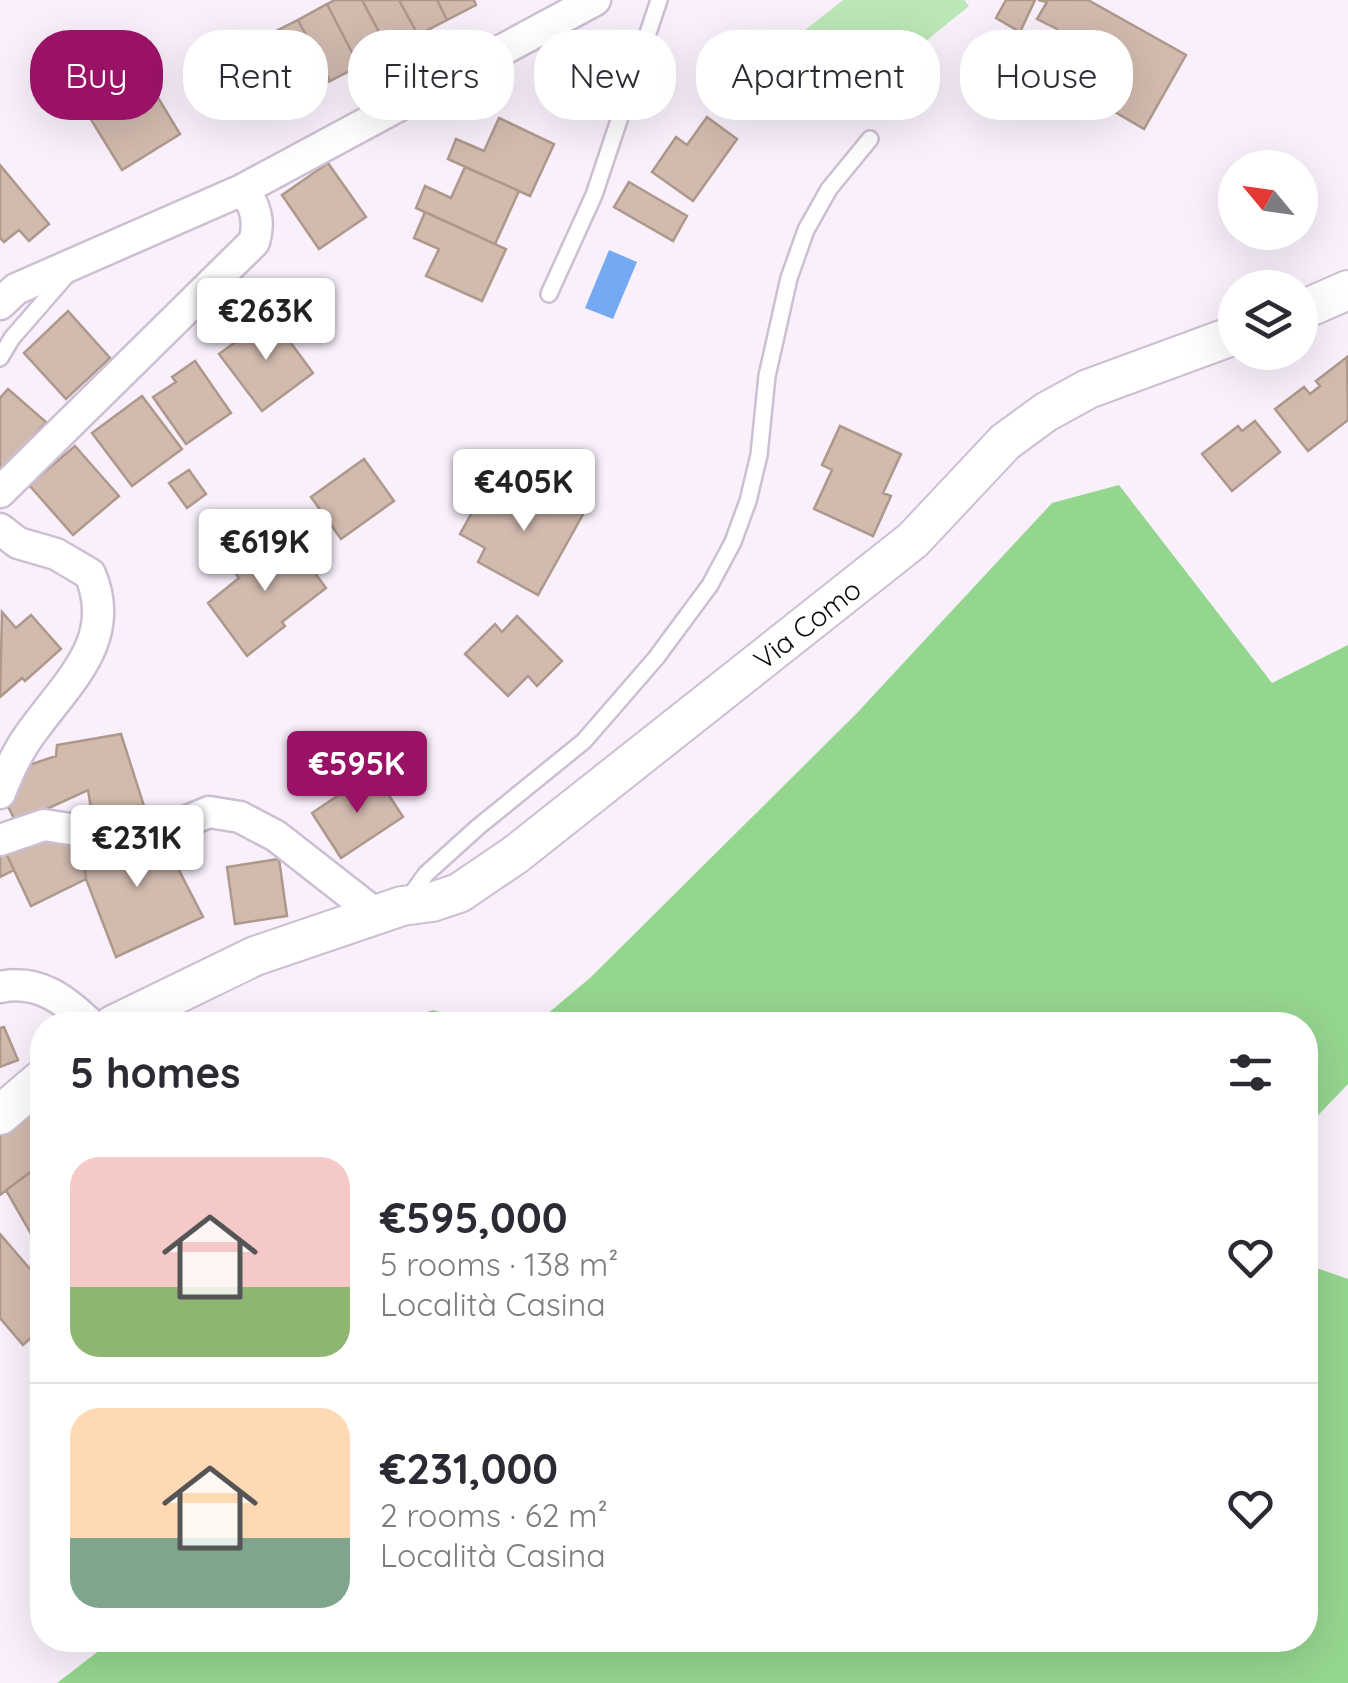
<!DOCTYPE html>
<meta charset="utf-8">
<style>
:root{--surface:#fff;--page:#f2f2f3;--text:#2b2b33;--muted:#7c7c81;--line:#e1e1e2;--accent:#991266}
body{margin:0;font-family:Quicksand,sans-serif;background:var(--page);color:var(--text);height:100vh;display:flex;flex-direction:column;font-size:38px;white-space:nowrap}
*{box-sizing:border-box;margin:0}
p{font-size:32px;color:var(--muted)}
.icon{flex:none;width:55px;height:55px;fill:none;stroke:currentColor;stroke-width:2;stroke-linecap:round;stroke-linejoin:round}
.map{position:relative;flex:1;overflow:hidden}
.drawer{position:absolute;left:30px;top:1012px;width:1288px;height:640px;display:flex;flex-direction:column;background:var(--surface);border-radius:40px;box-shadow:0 10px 40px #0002}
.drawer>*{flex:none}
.top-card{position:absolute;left:30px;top:30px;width:1290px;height:90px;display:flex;gap:20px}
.needle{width:65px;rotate:299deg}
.tools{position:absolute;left:1218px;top:150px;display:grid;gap:20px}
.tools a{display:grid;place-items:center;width:100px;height:100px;border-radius:50%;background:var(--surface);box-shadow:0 10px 40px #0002;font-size:50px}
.price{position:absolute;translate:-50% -85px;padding:0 22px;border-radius:10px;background:#fff;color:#222;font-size:32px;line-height:65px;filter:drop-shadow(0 2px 5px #0008)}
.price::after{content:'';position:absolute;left:50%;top:60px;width:30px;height:22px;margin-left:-15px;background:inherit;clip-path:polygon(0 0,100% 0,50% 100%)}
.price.selected{background:var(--accent);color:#fff}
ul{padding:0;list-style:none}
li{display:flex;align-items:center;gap:30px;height:250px;padding:0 40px}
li+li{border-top:2px solid var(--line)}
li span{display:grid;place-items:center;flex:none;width:280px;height:200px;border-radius:30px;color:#555}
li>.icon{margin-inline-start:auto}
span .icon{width:120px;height:120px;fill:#fffc;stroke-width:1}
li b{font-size:42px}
h2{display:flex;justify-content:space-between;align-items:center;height:120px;padding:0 40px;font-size:42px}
.chip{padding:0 35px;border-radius:40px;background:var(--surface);box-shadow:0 10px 40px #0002;font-size:35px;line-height:90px}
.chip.selected{background:var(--accent);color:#fff}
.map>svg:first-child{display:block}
.green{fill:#bbe7b6}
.forest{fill:#95d68e}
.water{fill:#75a9f1}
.building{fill:#d1baae;stroke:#ae988c;stroke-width:2.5}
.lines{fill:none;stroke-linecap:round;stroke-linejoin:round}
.service-casing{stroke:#cdbfd3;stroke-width:20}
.minor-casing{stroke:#cdbfd3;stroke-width:35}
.tertiary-casing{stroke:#cdbfd3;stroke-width:42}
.service{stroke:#fff;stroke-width:15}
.minor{stroke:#fff;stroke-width:30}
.tertiary{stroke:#fff;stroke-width:38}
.labels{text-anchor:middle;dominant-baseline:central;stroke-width:8;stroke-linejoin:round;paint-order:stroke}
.street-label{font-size:28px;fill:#0e0910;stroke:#fff}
</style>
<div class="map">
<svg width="1348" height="1683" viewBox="0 0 1348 1683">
<rect width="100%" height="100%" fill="#f9f0fc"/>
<path class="green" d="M 843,0 L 964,0 L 969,6 L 834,116 L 780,50 Z"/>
<path class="forest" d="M 1119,485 L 1272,683 L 1348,645 L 1348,1084 L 1305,1129 L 1305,1025 L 534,1025 L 590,978 L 856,714 L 1052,503 Z
M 433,1010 L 486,1025 L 390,1025 Z
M 1305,1264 L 1348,1279 L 1348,1683 L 57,1683 L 113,1640 L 1305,1640 Z"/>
<path class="water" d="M 609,250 L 637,262 L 613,319 L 585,308 Z"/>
<path class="building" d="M 335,0 L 362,0 L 389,51 L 359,66 L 327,4 Z
M 362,0 L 399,0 L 418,35 L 389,51 Z
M 399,0 L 437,0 L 447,20 L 418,35 Z
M 437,0 L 474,0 L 476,5 L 447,20 Z
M 1006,0 L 1035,0 L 1020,32 L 996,18 Z
M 1038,0 L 1088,0 L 1186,55 L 1144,129 L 1035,65 L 1057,29 L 1037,19 L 1047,2 Z
M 327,4 L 359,66 L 330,81 L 298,20 Z
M 298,20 L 330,81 L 300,96 L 268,35 Z
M 268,35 L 300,96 L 271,111 L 239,50 Z
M 113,86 L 123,103 L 151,86 L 180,134 L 122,170 L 82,105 Z
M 707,117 L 737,139 L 693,201 L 652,172 L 676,137 L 687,145 Z
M 499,118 L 554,144 L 530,196 L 448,159 L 456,139 L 484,151 Z
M 328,163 L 366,217 L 319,249 L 282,195 Z
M 0,165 L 49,224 L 29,241 L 19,230 L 4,242 L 0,238 Z
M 465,167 L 519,191 L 495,244 L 416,208 L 425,186 L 451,198 Z
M 629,182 L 687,216 L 673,241 L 614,207 Z
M 425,212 L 506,249 L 482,301 L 426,276 L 439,249 L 414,238 Z
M 68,311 L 110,358 L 66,399 L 24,353 Z
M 271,316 L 313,373 L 262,411 L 219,354 Z
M 1347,357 L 1348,420 L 1308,451 L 1275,409 L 1304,387 L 1310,394 L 1320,386 L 1316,381 Z
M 195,361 L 231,413 L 186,444 L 153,397 L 176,382 L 172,377 Z
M 8,389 L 46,422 L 0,475 L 0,398 Z
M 142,396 L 182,449 L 132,486 L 92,433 Z
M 1255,421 L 1280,452 L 1232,491 L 1202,454 L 1238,426 L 1242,431 Z
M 840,426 L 901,454 L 883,493 L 891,496 L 873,536 L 814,509 L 832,470 L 822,465 Z
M 75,446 L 119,496 L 73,535 L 29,485 Z
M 364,459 L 394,501 L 341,539 L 311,497 Z
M 189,470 L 206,494 L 187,508 L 169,483 Z
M 525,476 L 586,509 L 538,595 L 478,562 L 485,548 L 460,534 L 480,498 L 505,512 Z
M 274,535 L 294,560 L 301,554 L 326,588 L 282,622 L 285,626 L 247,656 L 208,603 L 239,578 L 231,568 Z
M 2,612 L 16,628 L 31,615 L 61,649 L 25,681 L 22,678 L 0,697 Z
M 517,616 L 562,661 L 537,686 L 528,676 L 508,696 L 465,654 L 495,624 L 502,632 Z
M 121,734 L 151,828 L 94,827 L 88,790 L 16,823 L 7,804 L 26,766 L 56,756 L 57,745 Z
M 377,777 L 403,817 L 341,858 L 312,813 L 358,782 L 361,787 Z
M 41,832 L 81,838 L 86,879 L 31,906 L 4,849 Z
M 81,838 L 163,839 L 203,917 L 116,957 L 86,879 Z
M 4,849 L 14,870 L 0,877 L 0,851 Z
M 279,859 L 287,916 L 235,924 L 227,867 Z
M 183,1012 L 189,1025 L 157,1025 Z
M 4,1027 L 18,1060 L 0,1067 L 0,1028 Z
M 42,1101 L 42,1163 L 0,1195 L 0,1133 Z
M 34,1170 L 42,1182 L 42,1253 L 6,1190 Z
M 0,1234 L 42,1283 L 42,1328 L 23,1345 L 0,1318 Z"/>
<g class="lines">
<g class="service-casing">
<path id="service" d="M 549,294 L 594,195 L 659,0
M 0,358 L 12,338 L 66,276
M 408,899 L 426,874 L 478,827 L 584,741 L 656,658 L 710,585 L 733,542 L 748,501 L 759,455 L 767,376 L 789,278 L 806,230 L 829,189 L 870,139"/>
</g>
<g class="minor-casing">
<path id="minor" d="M 0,304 L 16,289 L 242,190 L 595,0
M 0,492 L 254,242 C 260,223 256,204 242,190
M 0,529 L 18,543 L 56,554 L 90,574 C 117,637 72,678 37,725 C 20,746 9,769 0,793
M 0,840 L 44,825 L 141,840 L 209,812 L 240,817 L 276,836 L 377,915
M 0,987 C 39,979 65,1000 91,1025"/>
</g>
<g class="tertiary-casing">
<path id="tertiary" d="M 1300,311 L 1348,290
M 113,1025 L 255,956 L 402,906 L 432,902 L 459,893 L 515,855 L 913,540 L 1005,442 L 1046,412 L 1088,389 L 1235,335
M 0,1115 L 42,1079"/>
</g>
<use href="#service" class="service"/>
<use href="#minor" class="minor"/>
<use href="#tertiary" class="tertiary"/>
</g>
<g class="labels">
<g class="street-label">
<text transform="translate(807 624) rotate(-38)">Via Como</text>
</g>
</g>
</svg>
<div class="tools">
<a><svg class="needle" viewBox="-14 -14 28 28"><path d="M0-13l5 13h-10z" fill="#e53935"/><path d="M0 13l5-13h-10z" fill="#7c7c81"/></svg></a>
<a><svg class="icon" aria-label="layers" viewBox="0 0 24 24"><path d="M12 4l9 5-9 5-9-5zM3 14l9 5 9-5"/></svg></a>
</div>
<b class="price" style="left:266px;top:363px">€263K</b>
<b class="price" style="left:524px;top:534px">€405K</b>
<b class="price" style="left:265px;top:594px">€619K</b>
<b class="price selected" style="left:357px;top:816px">€595K</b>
<b class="price" style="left:137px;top:890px">€231K</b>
<div class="top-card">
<a class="chip selected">Buy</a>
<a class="chip">Rent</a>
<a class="chip">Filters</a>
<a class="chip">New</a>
<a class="chip">Apartment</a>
<a class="chip">House</a>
</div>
<section class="drawer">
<h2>5 homes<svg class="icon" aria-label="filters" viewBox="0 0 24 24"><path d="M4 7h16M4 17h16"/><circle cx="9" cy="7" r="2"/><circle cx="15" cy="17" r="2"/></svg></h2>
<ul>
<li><span style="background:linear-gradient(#f6c9c9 65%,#8fb573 0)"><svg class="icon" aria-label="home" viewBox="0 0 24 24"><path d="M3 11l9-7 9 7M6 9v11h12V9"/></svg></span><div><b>€595,000</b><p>5 rooms · 138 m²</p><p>Località Casina</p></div><svg class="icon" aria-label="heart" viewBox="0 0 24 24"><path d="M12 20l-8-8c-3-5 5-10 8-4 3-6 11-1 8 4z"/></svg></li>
<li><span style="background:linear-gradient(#ffd9b3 65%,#7fa58c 0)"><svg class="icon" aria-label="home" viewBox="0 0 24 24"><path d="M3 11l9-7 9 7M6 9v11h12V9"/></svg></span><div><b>€231,000</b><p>2 rooms · 62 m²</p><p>Località Casina</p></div><svg class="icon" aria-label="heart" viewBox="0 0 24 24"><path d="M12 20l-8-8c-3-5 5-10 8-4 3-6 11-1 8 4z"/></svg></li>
</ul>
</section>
</div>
